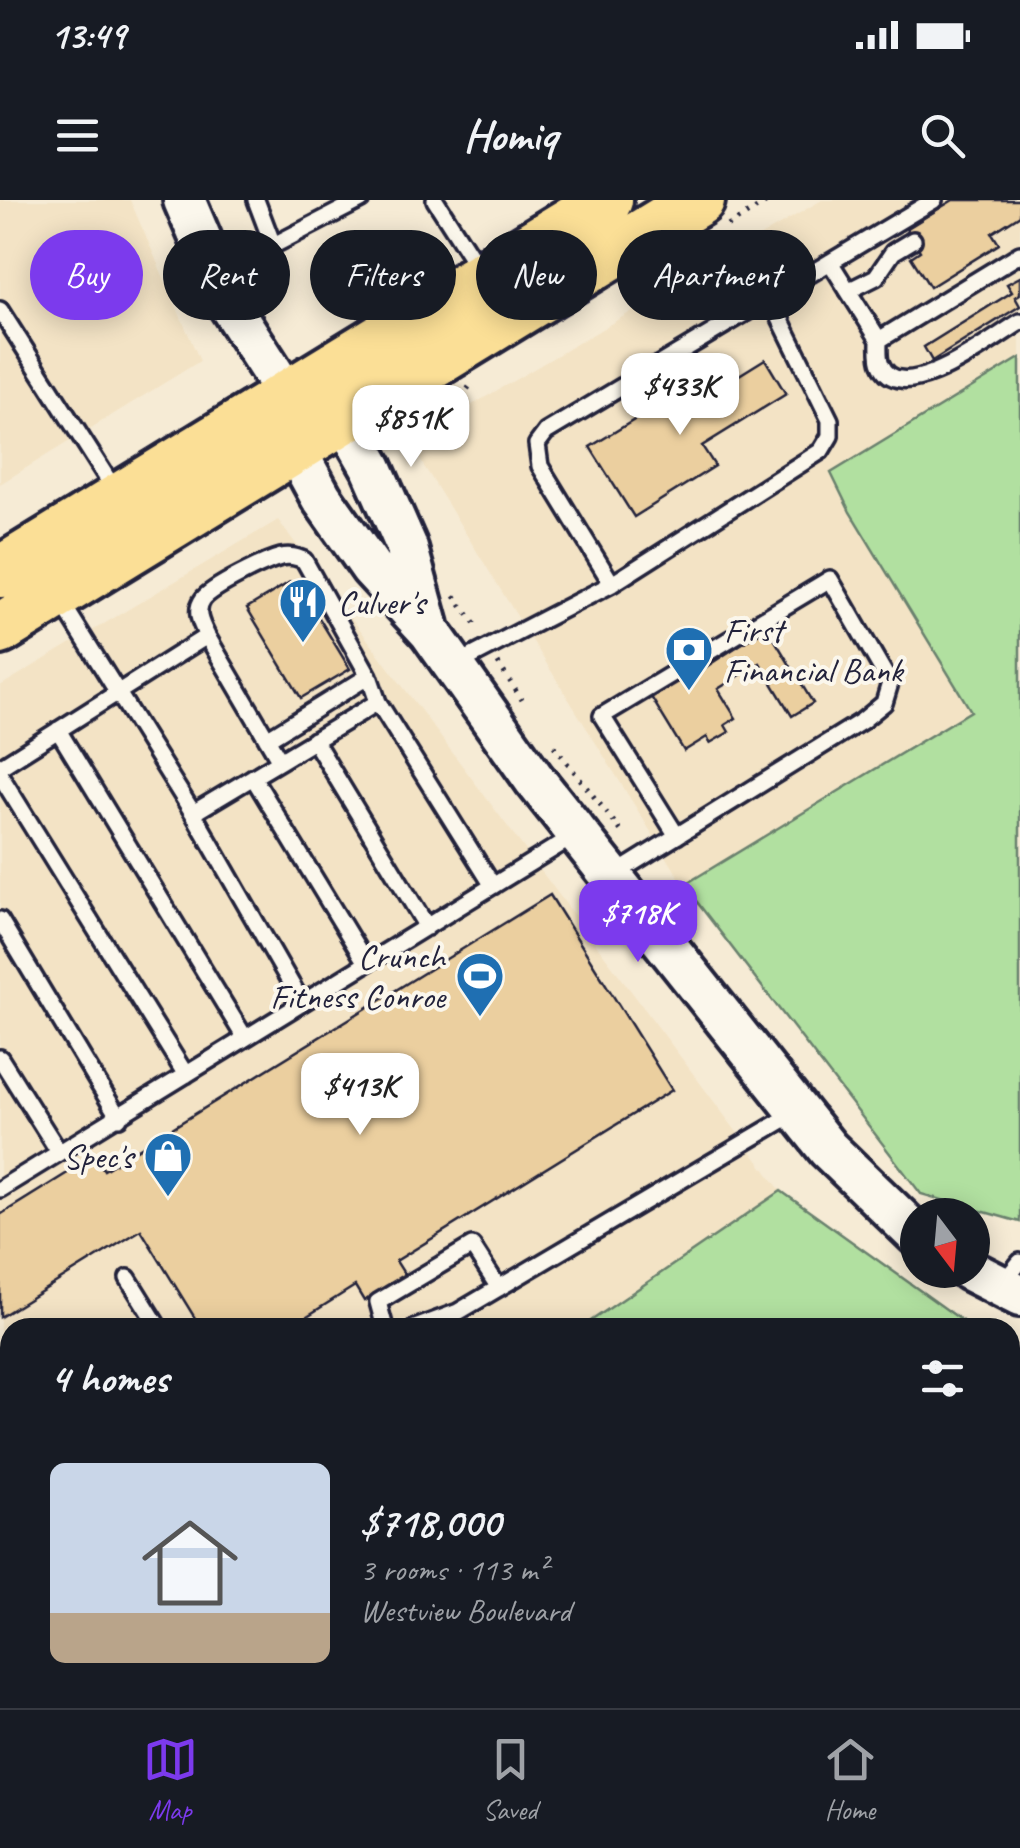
<!DOCTYPE html>
<meta charset="utf-8">
<style>
:root{--surface:#171b24;--page:#20242c;--text:#f1f3f6;--muted:#9ea1a6;--line:#363941;--accent:#7c3aed}
body{margin:0;font-family:Caveat,sans-serif;background:var(--page);color:var(--text);height:100vh;display:flex;flex-direction:column;font-size:38px;white-space:nowrap}
*{box-sizing:border-box;margin:0}
p{font-size:32px;color:var(--muted)}
.icon{flex:none;width:55px;height:55px;fill:none;stroke:currentColor;stroke-width:2;stroke-linecap:round;stroke-linejoin:round}
.map{position:relative;flex:1;overflow:hidden}
.side{position:absolute;left:0px;top:1118px;width:1020px;height:392px;display:flex;flex-direction:column;background:var(--surface);border-radius:30px 30px 0 0;box-shadow:0 5px 25px #0003}
.side>*{flex:none}
.banner{position:absolute;left:30px;top:30px;width:960px;height:90px;display:flex;gap:20px}
.needle{width:65px;rotate:164deg}
.controls{position:absolute;left:900px;top:998px;display:grid;gap:20px}
.controls a{display:grid;place-items:center;width:90px;height:90px;border-radius:50%;background:var(--surface);box-shadow:0 5px 25px #0003;font-size:50px}
.price{position:absolute;translate:-50% -85px;padding:0 22px;border-radius:20px;background:#fff;color:#222;font-size:32px;line-height:65px;filter:drop-shadow(0 2px 5px #0008)}
.price::after{content:'';position:absolute;left:50%;top:60px;width:30px;height:22px;margin-left:-15px;background:inherit;clip-path:polygon(0 0,100% 0,50% 100%)}
.price.active{background:var(--accent);color:#fff}
ul{padding:0;list-style:none}
li{display:flex;align-items:center;gap:30px;height:250px;padding:0 50px}
li+li{border-top:2px solid var(--line)}
li span{display:grid;place-items:center;flex:none;width:280px;height:200px;border-radius:15px;color:#555}
li>.icon{margin-inline-start:auto}
span .icon{width:120px;height:120px;fill:#fffc;stroke-width:1}
li b{font-size:42px}
h2{display:flex;justify-content:space-between;align-items:center;height:120px;padding:0 50px;font-size:42px}
.tag{padding:0 35px;border-radius:45px;background:var(--surface);box-shadow:0 5px 25px #0003;font-size:35px;line-height:90px}
.tag.active{background:var(--accent);color:#fff}
.status{display:flex;justify-content:space-between;align-items:center;height:70px;padding:0 50px;background:var(--surface);direction:ltr}
.status svg{height:28px;fill:currentColor}
header{display:flex;justify-content:space-between;align-items:center;height:130px;padding:0 50px;background:var(--surface);font-size:45px;font-weight:700}
.tabs{display:flex;justify-content:space-around;align-items:center;height:140px;border-top:2px solid var(--line);background:var(--surface);font-size:28px;color:var(--muted)}
.tabs a{display:grid;justify-items:center;gap:5px}
.tabs .active{color:var(--accent)}
.map>svg:first-child{display:block}
.built{fill:#f3e3c5}
.green{fill:#b1e0a0;stroke:#6a816e;stroke-width:2.5}
.building{fill:#ebcf9f;stroke:#22223b;stroke-width:2.5}
.lines{fill:none;stroke-linecap:round;stroke-linejoin:round}
.service-casing{stroke:#22223b;stroke-width:22}
.tertiary-casing{stroke:#22223b;stroke-width:48}
.primary-casing{stroke:#22223b;stroke-width:58}
.path{stroke:#22223b;stroke-width:5;stroke-dasharray:2.5 8;stroke-linecap:butt}
.service{stroke:#fbf7ec;stroke-width:15}
.tertiary{stroke:#fbf7ec;stroke-width:40}
.primary{stroke:#fbdf96;stroke-width:50}
.labels{text-anchor:middle;dominant-baseline:central;stroke-width:8;stroke-linejoin:round;paint-order:stroke}
.poi-label{font-size:35px;fill:#22223b;stroke:#fbf7ec;text-anchor:start}
</style>
<div class="status"><b>13:49</b><svg viewBox="0 0 49 12"><path d="M0 12V9h3v3zM5 12V6h3v6zM10 12V3h3v9zM15 12V0h3v12zM26 1h20v11H26zM47 4h2v5h-2z"/></svg></div>
<header><svg class="icon" aria-label="menu" viewBox="0 0 24 24"><path d="M4 6h16M4 12h16M4 18h16"/></svg>Homiq<svg class="icon" aria-label="search" viewBox="0 0 24 24"><circle cx="10" cy="10" r="6"/><path d="M15 15l6 6"/></svg></header>
<div class="map">
<svg width="1020" height="1508" viewBox="0 0 1020 1508">
<rect width="100%" height="100%" fill="#f6ebd5"/>
<filter id="ink" filterUnits="userSpaceOnUse"><feTurbulence type="fractalNoise" baseFrequency=".01" numOctaves="2"/><feDisplacementMap in="SourceGraphic" scale="20" xChannelSelector="R" yChannelSelector="G"/><feConvolveMatrix kernelMatrix="1 2 1 2 8 2 1 2 1" color-interpolation-filters="sRGB"/></filter>
<g filter="url(#ink)">
<path class="built" d="M 0,0 L 130,0 L 200,161 L 0,284 Z
M 822,0 L 1020,0 L 1020,158 L 831,274 L 850,312 L 972,511 L 684,685 L 409,242 Z
M 278,320 L 781,991 L 582,1127 L 10,1128 L 10,1500 L 258,1500 L 262,1508 L 0,1508 L 0,486 Z"/>
<path class="green" d="M 1020,158 L 1020,1022 L 921,994 L 684,685 L 971,511 L 850,312 L 831,273 Z
M 781,991 L 971,1127 L 582,1127 Z
M 1010,1155 L 1020,1163 L 1020,1508 L 262,1508 L 258,1500 L 1010,1500 Z"/>
<path class="building" d="M 953,0 L 1020,0 L 1020,15 L 992,33 L 999,44 L 930,87 L 911,57 L 920,51 L 906,29 Z
M 1020,77 L 1020,94 L 1015,97 L 1020,106 L 932,161 L 924,147 L 1012,92 L 1007,84 Z
M 765,159 L 786,194 L 702,246 L 715,266 L 634,317 L 590,247 L 672,197 L 681,211 Z
M 290,382 L 313,421 L 319,418 L 350,469 L 301,498 L 247,408 Z
M 767,427 L 813,503 L 792,516 L 760,463 L 718,489 L 736,518 L 725,525 L 729,532 L 710,543 L 707,537 L 684,551 L 651,497 L 684,477 L 681,472 L 699,461 L 706,467 Z
M 550,695 L 672,890 L 396,1061 L 405,1075 L 364,1101 L 355,1086 L 288,1128 L 201,1128 L 141,1030 L 0,1117 L 0,1015 L 95,956 L 104,970 Z
M 0,1155 L 10,1171 L 10,1500 L 214,1500 L 219,1508 L 0,1508 Z"/>
<g class="lines">
<g class="service-casing">
<path id="service" d="M 256,0 L 273,45
M 435,0 L 481,72
M 830,62 L 879,140 L 1020,54
M 218,74 L 361,0
M 848,91 L 876,77 L 893,52 L 913,40
M 0,110 L 116,292
M 879,140 C 879,147 878,158 881,164 C 900,211 995,137 1020,122
M 612,384 L 821,251 L 830,236 L 830,220 L 770,98
M 59,398 L 193,613 L 280,561
M 207,436 C 201,424 194,411 203,399 C 212,387 265,361 281,357 C 290,355 296,357 304,360 L 369,476
M 457,464 L 612,384 L 540,266 L 537,244 L 546,232 L 934,0
M 58,530 L 245,838
M 267,539 L 369,476 L 378,502 L 493,686
M 314,540 L 427,727
M 0,567 L 207,436 L 280,561 L 378,502
M 0,575 L 186,875
M 253,577 L 366,763
M 193,613 L 302,803
M 612,676 L 862,521 L 884,503 L 890,483 L 830,379 L 602,516 L 677,636
M 0,720 L 119,918
M 0,858 L 59,952
M 0,989 L 577,634
M 128,1078 L 159,1128
M 1000,1086 L 1020,1062
M 385,1128 L 378,1102 L 472,1046 L 499,1088
M 415,1128 L 458,1112 L 798,911
M 241,1500 L 246,1508"/>
</g>
<g class="tertiary-casing">
<path id="tertiary" d="M 184,0 L 229,105 L 287,195 L 295,249 L 321,297 L 371,368 L 430,432 L 534,579 L 828,949 L 918,1036
M 318,208 L 344,219 L 372,268 L 406,345 L 428,425
M 969,1070 L 1020,1096"/>
</g>
<g class="primary-casing">
<path id="primary" d="M 0,372 L 607,0
M 0,429 L 699,0"/>
</g>
<path class="path" d="M 728,26 L 770,0
M 434,208 L 456,205 L 469,187
M 455,396 L 476,426
M 498,463 L 522,500
M 554,546 L 625,636"/>
<use href="#service" class="service"/>
<use href="#tertiary" class="tertiary"/>
<use href="#primary" class="primary"/>
</g>
</g>
<defs>
<g id="restaurant-pin" transform="scale(2.5)"><path d="M0 17L-7.5 6A9.5 9.5 0 1 1 7.5 6Z" fill="#1f6fb2" stroke="#fbf7ec"/><path d="M-5-6h1v4h1v-4h1v4h1v-4h1v5L-1.5 .5V6h-2V.5L-5-1ZM5-6V6H3V1.5H1.5Q1.5-4 5-6Z" fill="#fff"/></g>
<g id="bank-pin" transform="scale(2.5)"><path d="M0 17L-7.5 6A9.5 9.5 0 1 1 7.5 6Z" fill="#1f6fb2" stroke="#fbf7ec"/><path d="M-6-4H6V4H-6ZM0-2.3a2.3 2.3 0 1 0 0 4.6a2.3 2.3 0 1 0 0-4.6Z" fill="#fff"/></g>
<g id="stadium-pin" transform="scale(2.5)"><path d="M0 17L-7.5 6A9.5 9.5 0 1 1 7.5 6Z" fill="#1f6fb2" stroke="#fbf7ec"/><path d="M0-5a6.5 5 0 1 0 0 10a6.5 5 0 1 0 0-10ZM-3.5-1.8h7v3.6h-7Z" fill="#fff"/></g>
<g id="shop-pin" transform="scale(2.5)"><path d="M0 17L-7.5 6A9.5 9.5 0 1 1 7.5 6Z" fill="#1f6fb2" stroke="#fbf7ec"/><path d="M-5-2.5h2.3a2.7 3.5 0 0 1 5.4 0H5L5.5 6h-11ZM-1.5-2.5h3a1.5 2.3 0 0 0-3 0Z" fill="#fff"/></g>
</defs>
<g fill-rule="evenodd">
<use href="#restaurant-pin" x="303" y="402"/>
<use href="#bank-pin" x="689" y="450"/>
<use href="#stadium-pin" x="480" y="776"/>
<use href="#shop-pin" x="168" y="956"/>
</g>
<g class="labels">
<g class="poi-label">
<text x="338" y="402">Culver's</text>
<text x="724" y="430">First<tspan x="724" dy="40">Financial Bank</tspan></text>
<text x="445" y="756" text-anchor="end">Crunch<tspan x="445" dy="40">Fitness Conroe</tspan></text>
<text x="133" y="956" text-anchor="end">Spec's</text>
</g>
</g>
</svg>
<div class="controls">
<a><svg class="needle" viewBox="-14 -14 28 28"><path d="M0-13l5 13h-10z" fill="#e53935"/><path d="M0 13l5-13h-10z" fill="#9ea1a6"/></svg></a>
</div>
<b class="price" style="left:680px;top:238px">$433K</b>
<b class="price" style="left:411px;top:270px">$851K</b>
<b class="price active" style="left:638px;top:765px">$718K</b>
<b class="price" style="left:360px;top:938px">$413K</b>
<div class="banner">
<a class="tag active">Buy</a>
<a class="tag">Rent</a>
<a class="tag">Filters</a>
<a class="tag">New</a>
<a class="tag">Apartment</a>
</div>
<section class="side">
<h2>4 homes<svg class="icon" aria-label="filters" viewBox="0 0 24 24"><path d="M4 7h16M4 17h16"/><circle cx="9" cy="7" r="2"/><circle cx="15" cy="17" r="2"/></svg></h2>
<ul>
<li><span style="background:linear-gradient(#c9d6e8 75%,#b9a48a 0)"><svg class="icon" aria-label="home" viewBox="0 0 24 24"><path d="M3 11l9-7 9 7M6 9v11h12V9"/></svg></span><div><b>$718,000</b><p>3 rooms · 113 m²</p><p>Westview Boulevard</p></div></li>
</ul>
</section>
</div>
<nav class="tabs">
<a class="active"><svg class="icon" aria-label="map" viewBox="0 0 24 24"><path d="M3 6l6-2 6 2 6-2v14l-6 2-6-2-6 2zM9 4v14M15 6v14"/></svg>Map</a>
<a><svg class="icon" aria-label="saved" viewBox="0 0 24 24"><path d="M7 4h10v16l-5-4-5 4z"/></svg>Saved</a>
<a><svg class="icon" aria-label="home" viewBox="0 0 24 24"><path d="M3 11l9-7 9 7M6 9v11h12V9"/></svg>Home</a>
</nav>
